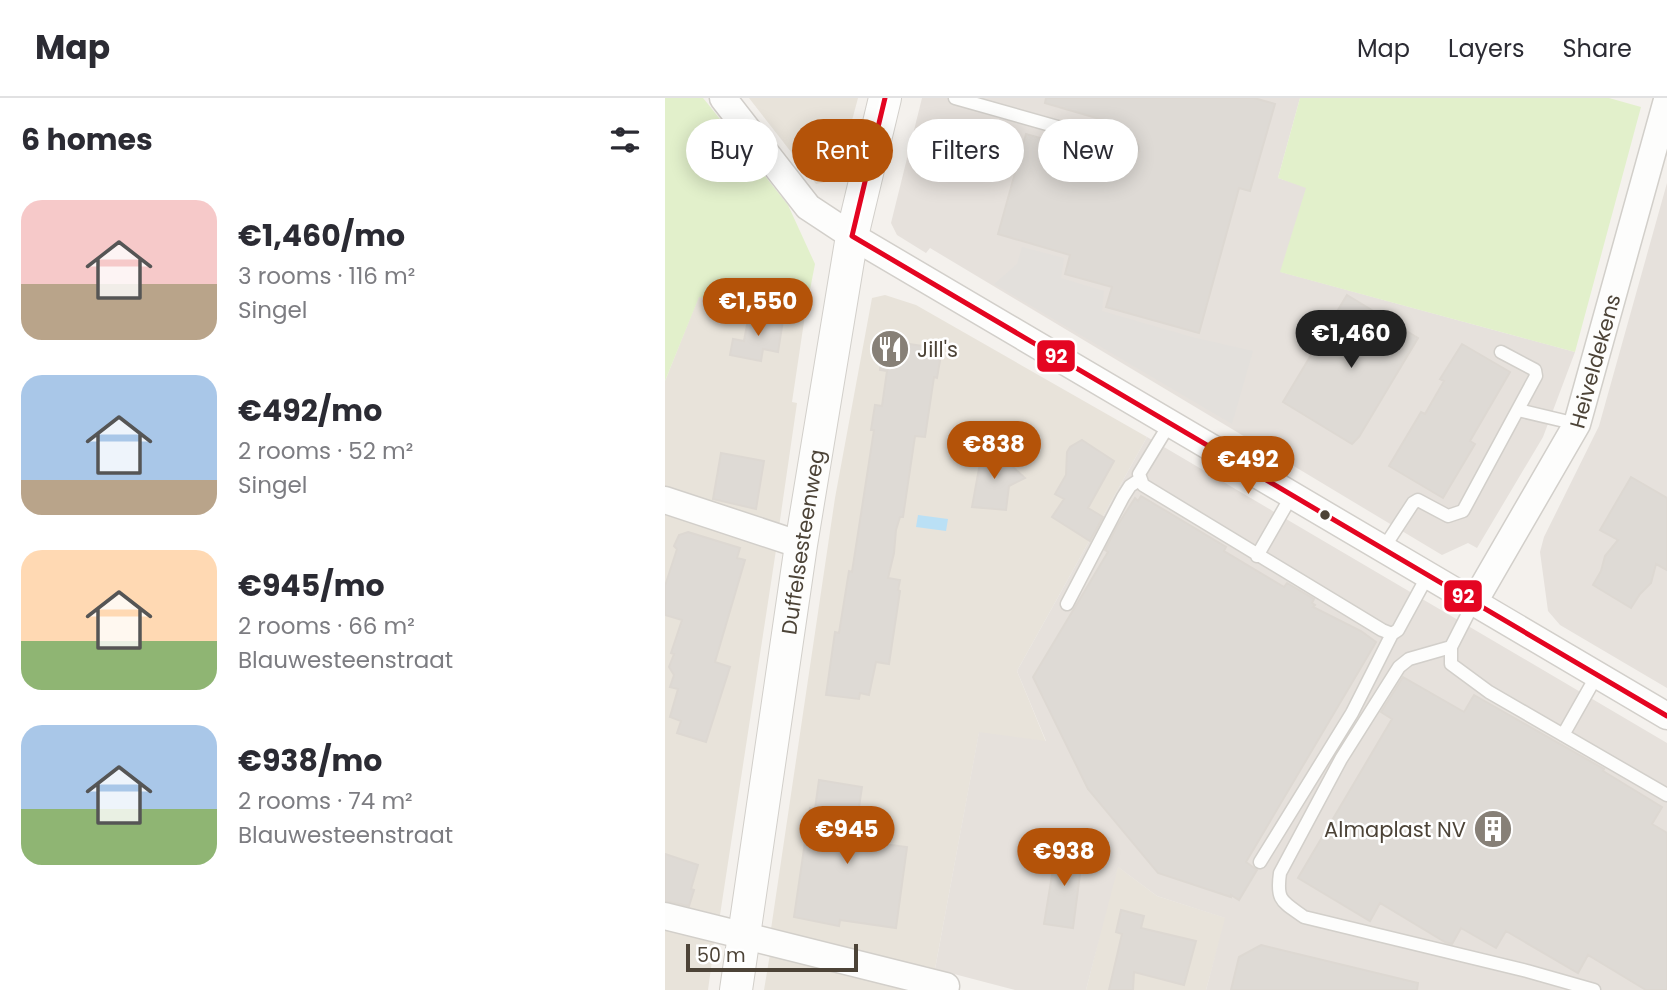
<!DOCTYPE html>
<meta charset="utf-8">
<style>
:root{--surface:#fff;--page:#f2f2f3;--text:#2b2b33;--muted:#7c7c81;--line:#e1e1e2;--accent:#b45309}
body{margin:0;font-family:Poppins,sans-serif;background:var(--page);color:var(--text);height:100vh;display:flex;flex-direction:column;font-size:26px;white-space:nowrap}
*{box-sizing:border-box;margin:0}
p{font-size:23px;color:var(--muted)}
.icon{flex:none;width:38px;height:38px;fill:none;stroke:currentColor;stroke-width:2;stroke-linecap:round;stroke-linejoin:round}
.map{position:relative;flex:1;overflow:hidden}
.side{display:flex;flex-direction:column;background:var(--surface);width:665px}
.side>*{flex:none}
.top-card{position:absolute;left:21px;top:21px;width:665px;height:63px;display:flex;gap:14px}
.scale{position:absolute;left:21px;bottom:18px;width:172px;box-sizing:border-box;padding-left:7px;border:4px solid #4c4337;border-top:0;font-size:19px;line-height:24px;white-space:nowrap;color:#4c4337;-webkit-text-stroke:5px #fff;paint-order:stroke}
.price{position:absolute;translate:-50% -60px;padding:0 16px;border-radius:24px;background:var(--accent);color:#fff;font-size:23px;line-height:46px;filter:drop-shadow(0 2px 4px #0008)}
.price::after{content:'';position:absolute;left:50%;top:42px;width:21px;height:16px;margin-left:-10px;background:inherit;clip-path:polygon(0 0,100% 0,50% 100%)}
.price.on{background:#222;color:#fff}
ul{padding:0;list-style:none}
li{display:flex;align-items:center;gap:21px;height:175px;padding:0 21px}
li span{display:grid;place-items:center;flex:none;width:196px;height:140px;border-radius:21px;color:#555}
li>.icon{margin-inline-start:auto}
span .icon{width:84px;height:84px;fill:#fffc;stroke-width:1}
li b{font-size:30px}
h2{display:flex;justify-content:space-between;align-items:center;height:84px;padding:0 21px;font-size:30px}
.tag{padding:0 24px;border-radius:32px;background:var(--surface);box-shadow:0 4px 18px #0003;font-size:24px;line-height:63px}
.tag.on{background:var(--accent);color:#fff}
header{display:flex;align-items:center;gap:42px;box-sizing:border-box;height:98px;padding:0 35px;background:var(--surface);border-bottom:2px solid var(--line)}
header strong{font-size:33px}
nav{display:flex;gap:38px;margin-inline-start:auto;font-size:24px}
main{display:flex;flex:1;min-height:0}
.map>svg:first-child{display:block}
.residential{fill:#e8e3da}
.industrial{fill:#e6e1dc}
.green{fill:#e2f0cb}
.parking{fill:#e3e0dc}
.water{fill:#bae0f5}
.building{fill:#dedad5;stroke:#ddd8d2;stroke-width:2}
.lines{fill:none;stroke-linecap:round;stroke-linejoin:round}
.service-casing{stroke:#d2cfca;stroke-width:15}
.minor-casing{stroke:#d2cfca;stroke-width:29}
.tertiary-casing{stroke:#d2cfca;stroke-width:34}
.service{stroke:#fdfdfc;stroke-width:12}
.minor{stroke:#fdfdfc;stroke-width:26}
.tertiary{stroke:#fdfdfc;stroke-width:32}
.bus-1-casing{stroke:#fff;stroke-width:10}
.bus-1{stroke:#e40521;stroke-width:5}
.bus-dot{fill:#4c4337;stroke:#fff;stroke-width:2.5}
.labels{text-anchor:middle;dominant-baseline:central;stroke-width:5;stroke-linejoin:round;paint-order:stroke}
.poi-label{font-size:21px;fill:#4c4337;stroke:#fff;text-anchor:start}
.street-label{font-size:21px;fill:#4c4337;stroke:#fff}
.line-badge{stroke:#fff;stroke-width:2.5}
.badge-label{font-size:19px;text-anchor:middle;font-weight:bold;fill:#fff}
</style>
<header>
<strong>Map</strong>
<nav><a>Map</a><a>Layers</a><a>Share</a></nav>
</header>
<main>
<section class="side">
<h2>6 homes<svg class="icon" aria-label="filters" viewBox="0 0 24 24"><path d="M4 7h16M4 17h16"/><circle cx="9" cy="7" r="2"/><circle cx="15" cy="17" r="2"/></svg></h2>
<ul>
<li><span style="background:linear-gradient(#f6c9c9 60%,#b9a48a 0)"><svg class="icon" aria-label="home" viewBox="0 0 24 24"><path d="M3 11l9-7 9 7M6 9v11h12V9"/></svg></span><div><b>€1,460/mo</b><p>3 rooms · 116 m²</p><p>Singel</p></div></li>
<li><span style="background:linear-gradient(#a9c7e8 75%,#b9a48a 0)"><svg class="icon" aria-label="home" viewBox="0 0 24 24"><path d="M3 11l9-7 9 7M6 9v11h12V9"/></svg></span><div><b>€492/mo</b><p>2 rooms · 52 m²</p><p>Singel</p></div></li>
<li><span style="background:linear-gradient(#ffd9b3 65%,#8fb573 0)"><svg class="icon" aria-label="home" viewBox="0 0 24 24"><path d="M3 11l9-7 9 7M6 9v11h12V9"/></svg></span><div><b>€945/mo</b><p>2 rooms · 66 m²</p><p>Blauwesteenstraat</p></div></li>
<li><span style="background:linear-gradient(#a9c7e8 60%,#8fb573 0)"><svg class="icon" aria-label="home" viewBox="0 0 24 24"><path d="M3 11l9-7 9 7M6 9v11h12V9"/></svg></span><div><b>€938/mo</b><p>2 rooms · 74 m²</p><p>Blauwesteenstraat</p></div></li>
</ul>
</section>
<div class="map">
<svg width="1002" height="892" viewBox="0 0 1002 892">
<rect width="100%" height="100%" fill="#f4f1ed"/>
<path class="residential" d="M 84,0 L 193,0 L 171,82 L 151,86 Z
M 220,197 L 251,207 L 482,339 L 352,573 L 381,644 L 314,635 L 270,871 L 260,868 L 258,875 L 108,835 L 106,831 L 170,400 L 207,200 Z
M 34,198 L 140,217 L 127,304 L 132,305 L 114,429 L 0,393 L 0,283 Z
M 0,412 L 111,452 L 55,817 L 24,813 L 0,806 Z
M 452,768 L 492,798 L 561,820 L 541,892 L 421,892 Z
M 0,828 L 50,841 L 43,892 L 0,892 Z
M 106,850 L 265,892 L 99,892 Z"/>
<path class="industrial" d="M 257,0 L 635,0 L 613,80 L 642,89 L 616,174 L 910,254 L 878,339 L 812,450 L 803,445 L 777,457 L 265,150 L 261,155 L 232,137 L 226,125 Z
M 1002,85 L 1002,590 L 895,527 L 883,513 L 875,454 L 879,439 L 934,328 Z
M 482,339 L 1002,645 L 1002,892 L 541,892 L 560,820 L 492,798 L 453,769 L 421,892 L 350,892 L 270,871 L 314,634 L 381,643 L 352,573 Z"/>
<path class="green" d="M 0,0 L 38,0 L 43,6 L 123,107 L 150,166 L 140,217 L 34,199 L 0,283 Z
M 635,0 L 944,0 L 976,9 L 910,254 L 615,174 L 641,90 L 613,80 Z"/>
<path class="parking" d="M 357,149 L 399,160 L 396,180 L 439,193 L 437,213 L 527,239 L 588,253 L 567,326 L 329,186 L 352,166 Z"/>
<path class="water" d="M 253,417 L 283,421 L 281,433 L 251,429 Z"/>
<path class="building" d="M 381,0 L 589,0 L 610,6 L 585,93 L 574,90 L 534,235 L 441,209 L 447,189 L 400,176 L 405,157 L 333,136 L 361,36 L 442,59 L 444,53 L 468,59 L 475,53 L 473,43 L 449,36 L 452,26 L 380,5 Z
M 682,197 L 753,240 L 694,339 L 687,346 L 618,304 Z
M 84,216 L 118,222 L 113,254 L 98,251 L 96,263 L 65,257 L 68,241 L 79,243 Z
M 219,242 L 277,251 L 272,280 L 269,279 L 260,339 L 250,338 L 238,419 L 235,419 L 231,432 L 229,455 L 223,480 L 235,482 L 233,492 L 235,493 L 224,566 L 211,564 L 204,597 L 195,595 L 194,601 L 161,597 L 170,534 L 174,535 L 184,473 L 187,474 L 209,332 L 206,332 L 210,307 L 217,308 L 222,273 L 215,272 Z
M 797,246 L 845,274 L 805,343 L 810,346 L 778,400 L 724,368 L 756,314 L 760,316 L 779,283 L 775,281 Z
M 417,342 L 449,363 L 423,410 L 438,419 L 425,443 L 387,419 L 399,401 L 390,396 L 401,377 L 402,354 L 405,349 Z
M 319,343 L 360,380 L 344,388 L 341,412 L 307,409 Z
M 56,355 L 99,363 L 91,411 L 48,401 Z
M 966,379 L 1002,400 L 1002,472 L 991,466 L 986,485 L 975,496 L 966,510 L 928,487 L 936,473 L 940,458 L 953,442 L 935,432 Z
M 476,398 L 561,449 L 559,453 L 619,489 L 622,485 L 649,501 L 647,505 L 650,507 L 648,509 L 696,533 L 711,544 L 581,764 L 592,772 L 574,802 L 566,797 L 566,799 L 493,775 L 423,691 L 368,579 L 443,454 L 440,452 L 452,428 L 470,400 L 473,403 Z
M 23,434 L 75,450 L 72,460 L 80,462 L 50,564 L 65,569 L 41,644 L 12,635 L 16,623 L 5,619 L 13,591 L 5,589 L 9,577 L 4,569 L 9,556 L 6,555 L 17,522 L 0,517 L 0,488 L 12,451 L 9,448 L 14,437 Z
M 738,579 L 799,614 L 809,597 L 939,671 L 938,673 L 997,709 L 987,726 L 1002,735 L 1002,892 L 981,892 L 923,857 L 913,875 L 841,833 L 831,850 L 796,830 L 787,846 L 780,844 L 715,805 L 705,823 L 633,780 L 727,621 L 716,614 Z
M 154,682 L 197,689 L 189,742 L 242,749 L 231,830 L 175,822 L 174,828 L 129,819 L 145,710 L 150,711 Z
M 392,747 L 415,751 L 413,761 L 417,761 L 408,830 L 379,826 Z
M 0,756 L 33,767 L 26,791 L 29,792 L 24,808 L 0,803 Z
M 456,812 L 479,818 L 476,830 L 531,843 L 519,887 L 469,874 L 468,892 L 444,892 L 457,836 L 451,834 Z
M 596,847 L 753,885 L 752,892 L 566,892 L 574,859 Z"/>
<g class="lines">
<g class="service-casing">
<path id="service" d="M 290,0 L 467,50
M 853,312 L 912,326
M 505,325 L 474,376 L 478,387 L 717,532 L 727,536 L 733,532 L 763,477
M 718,451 L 748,405 L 753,402 L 783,418 L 798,413 L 871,278 L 870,272 L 836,254
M 592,458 L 627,397
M 809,504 L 786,549 L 786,566 L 824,594 L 1002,697
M 402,506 L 458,399 L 465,388 L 474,382
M 786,549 L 744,561 L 734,569 L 676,661 L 615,775 C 611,803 617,803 639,819 L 862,873 L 929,892
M 898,637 L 932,577
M 595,764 L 687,615 L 727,536"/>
</g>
<g class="minor-casing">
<g id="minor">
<path d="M 58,0 L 143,109 L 187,138 L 1002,618"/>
<path d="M 0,402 L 136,447"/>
<path id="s1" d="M 809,504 L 912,326 L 1002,2"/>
<path d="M 0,818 L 281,888"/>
</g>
</g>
<g class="tertiary-casing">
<g id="tertiary">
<path id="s2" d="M 71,892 L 136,447 L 187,138 L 220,0"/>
</g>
</g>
<use href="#service" class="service"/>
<use href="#minor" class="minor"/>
<use href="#tertiary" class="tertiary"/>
<g class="bus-1-casing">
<path id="bus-1" d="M 187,138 L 1002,618
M 187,138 L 220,0"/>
</g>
<use href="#bus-1" class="bus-1"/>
</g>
<defs>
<g id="restaurant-disc" transform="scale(2.0125)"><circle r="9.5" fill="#878077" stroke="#fff"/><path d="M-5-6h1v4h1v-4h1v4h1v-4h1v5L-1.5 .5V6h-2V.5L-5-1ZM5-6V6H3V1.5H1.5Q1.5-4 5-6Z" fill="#fff"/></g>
<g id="building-disc" transform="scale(2.0125)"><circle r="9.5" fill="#878077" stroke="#fff"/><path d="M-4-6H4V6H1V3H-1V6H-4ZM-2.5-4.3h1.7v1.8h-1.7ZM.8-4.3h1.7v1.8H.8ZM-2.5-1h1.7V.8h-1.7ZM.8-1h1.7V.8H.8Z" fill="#fff"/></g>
</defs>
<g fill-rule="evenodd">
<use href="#restaurant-disc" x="225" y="251"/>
<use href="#building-disc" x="828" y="731"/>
</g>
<circle class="bus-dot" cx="660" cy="417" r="6"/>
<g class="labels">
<g class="poi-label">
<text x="252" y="251">Jill's</text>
<text x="801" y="731" text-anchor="end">Almaplast NV</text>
</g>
<g class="street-label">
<text stroke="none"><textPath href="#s1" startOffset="271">Heiveldekens</textPath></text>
<text stroke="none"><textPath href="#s2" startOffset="453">Duffelsesteenweg</textPath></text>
</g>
</g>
<g class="line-badge">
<rect x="371" y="241" width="40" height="34" rx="7" fill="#e40521"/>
<rect x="778" y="481" width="40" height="34" rx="7" fill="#e40521"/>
</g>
<g class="badge-label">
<text x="391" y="265">92</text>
<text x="798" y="505">92</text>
</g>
</svg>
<div class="scale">50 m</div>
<b class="price" style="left:93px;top:240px">€1,550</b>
<b class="price on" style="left:686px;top:272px">€1,460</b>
<b class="price" style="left:329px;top:383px">€838</b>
<b class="price" style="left:583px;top:398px">€492</b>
<b class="price" style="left:182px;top:768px">€945</b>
<b class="price" style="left:399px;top:790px">€938</b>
<div class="top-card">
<a class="tag">Buy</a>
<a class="tag on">Rent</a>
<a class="tag">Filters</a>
<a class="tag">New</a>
</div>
</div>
</main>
